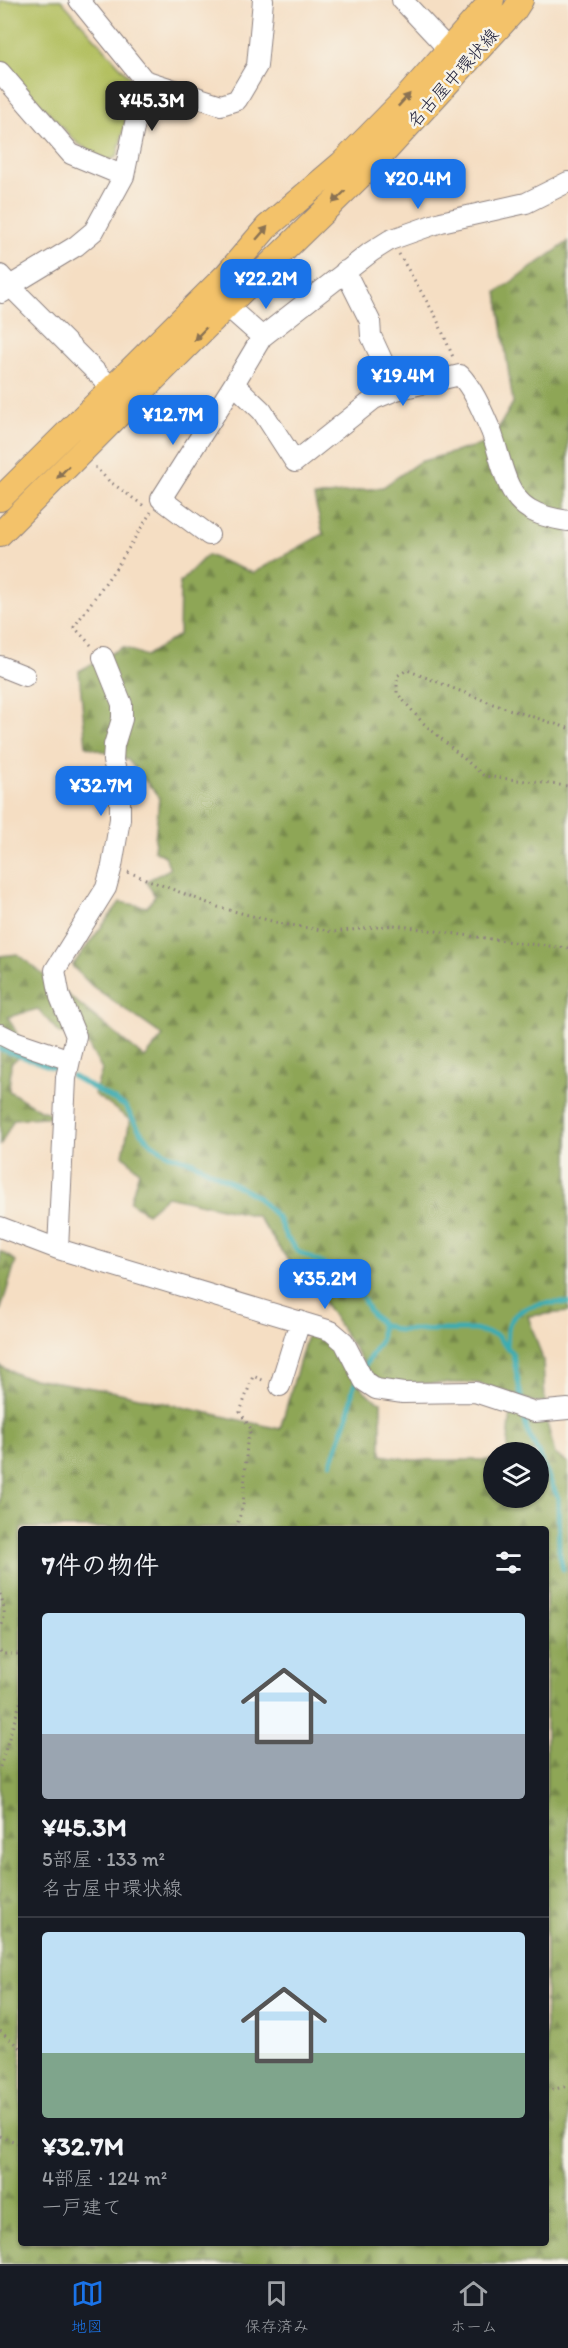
<!DOCTYPE html>
<html lang="ja">
<meta charset="utf-8">
<style>
:root{--surface:#171b24;--page:#242831;--text:#f1f3f6;--muted:#9ea1a6;--line:#363941;--accent:#1a73e8}
body{margin:0;font-family:Itim,"Klee One",sans-serif;background:var(--page);color:var(--text);height:100vh;display:flex;flex-direction:column;font-size:22px;white-space:nowrap}
*{box-sizing:border-box;margin:0}
p{font-size:20px;color:var(--muted)}
.icon{flex:none;width:33px;height:33px;fill:none;stroke:currentColor;stroke-width:2;stroke-linecap:round;stroke-linejoin:round}
.map{position:relative;flex:1;overflow:hidden}
.side{position:absolute;left:18px;top:1526px;width:531px;height:720px;display:flex;flex-direction:column;background:var(--surface);border-radius:6px;box-shadow:0 2px 4px #0004}
.side>*{flex:none}
.tools{position:absolute;left:483px;top:1442px;display:grid;gap:12px}
.tools a{display:grid;place-items:center;width:66px;height:66px;border-radius:50%;background:var(--surface);box-shadow:0 2px 4px #0004;font-size:30px}
.price{position:absolute;translate:-50% -51px;padding:0 14px;border-radius:12px;background:var(--accent);color:#fff;font-size:20px;line-height:39px;filter:drop-shadow(0 2px 3px #0008)}
.price::after{content:'';position:absolute;left:50%;top:36px;width:18px;height:14px;margin-left:-9px;background:inherit;clip-path:polygon(0 0,100% 0,50% 100%)}
.price.on{background:#222;color:#fff}
ul{padding:0;list-style:none}
li{display:grid;align-content:center;gap:12px;height:318px;padding:0 24px}
li+li{border-top:2px solid var(--line)}
li span{display:grid;place-items:center;height:186px;border-radius:6px;color:#555}
li>.icon{margin-inline-start:auto}
span .icon{width:108px;height:108px;fill:#fffc;stroke-width:1}
li b{font-size:26px}
h2{display:flex;justify-content:space-between;align-items:center;height:72px;padding:0 24px;font-size:26px}
.tabs{display:flex;justify-content:space-around;align-items:center;height:84px;border-top:2px solid var(--line);background:var(--surface);font-size:16px;color:var(--muted)}
.tabs a{display:grid;justify-items:center;gap:3px}
.tabs .on{color:var(--accent)}
.map>svg:first-child{display:block}
.green{fill:#b3c061;stroke:#6a714e;stroke-width:1.5}
.forest{fill:url(#forest-firs);stroke:#586449;stroke-width:1.5;fill-rule:evenodd}
.lines{fill:none;stroke-linecap:round;stroke-linejoin:round}
.stream{stroke:#3aacb2;stroke-width:5}
.minor-casing{stroke:#8c807f;stroke-width:22}
.major-casing{stroke:#8c807f;stroke-width:26}
.path{stroke:#8c807f;stroke-width:3;stroke-dasharray:1.5 4.5;stroke-linecap:butt}
.minor{stroke:#fff;stroke-width:20}
.major{stroke:#f3c26a;stroke-width:24}
.oneway{fill:#8a7252}
.labels{text-anchor:middle;dominant-baseline:central;stroke-width:5;stroke-linejoin:round;paint-order:stroke}
.street-label{font-size:18px;fill:#22223b;stroke:#f7f3e8}
</style>
<div class="map">
<svg width="568" height="2264" viewBox="0 0 568 2264">
<defs>
<pattern id="forest-firs" width="22" height="20" patternUnits="userSpaceOnUse" patternTransform="scale(1.5)"><rect width="22" height="20" fill="#8ea657"/><path d="M5 1l3.5 6h-7zM16 11l3.5 6h-7z" fill="#748749"/></pattern>
</defs>
<rect width="100%" height="100%" fill="#f7f3e8"/>
<filter id="ink" filterUnits="userSpaceOnUse"><feTurbulence type="fractalNoise" baseFrequency=".0167" numOctaves="2"/><feDisplacementMap in="SourceGraphic" scale="12" xChannelSelector="R" yChannelSelector="G"/><feConvolveMatrix kernelMatrix="1 2 1 2 8 2 1 2 1" color-interpolation-filters="sRGB"/></filter>
<filter id="wash" filterUnits="userSpaceOnUse"><feTurbulence type="fractalNoise" baseFrequency=".008" numOctaves="4" result="noise"/><feDisplacementMap in="SourceGraphic" scale="24" xChannelSelector="R" yChannelSelector="G"/><feGaussianBlur stdDeviation="1.35" result="paint"/><feColorMatrix in="noise" values="0 0 0 0 0 0 0 0 0 0 0 0 0 0 0 0 0 1.4 0 .05"/><feComposite in="paint" operator="in"/></filter>
<g filter="url(#wash)">
<rect width="100%" height="100%" fill="#f5dec3"/>
<path class="green" d="M 61,0 L 135,83 L 117,157 L 106,161 L 77,143 L 0,60 L 0,1 Z"/>
<path class="forest" d="M 568,242 L 568,1312 L 528,1316 L 543,1360 L 545,1402 L 534,1402 L 510,1393 L 476,1383 L 392,1384 L 381,1382 L 368,1370 L 315,1288 L 285,1256 L 257,1216 L 167,1196 L 147,1213 L 130,1202 L 139,1171 L 123,1155 L 130,1120 L 94,1094 L 102,1070 L 83,1036 L 60,1034 L 38,1009 L 8,1017 L 27,1052 L 11,1063 L 9,1091 L 40,1110 L 59,1116 L 14,1119 L 0,1146 L 0,956 L 18,954 L 145,1058 L 163,1036 L 92,986 L 72,966 L 120,902 L 147,907 L 155,896 L 146,881 L 170,869 L 165,856 L 154,850 L 159,797 L 128,760 L 86,746 L 79,671 L 123,647 L 146,656 L 179,635 L 180,582 L 207,555 L 253,573 L 323,534 L 314,497 L 383,487 L 419,462 L 490,442 L 513,403 L 497,292 Z
M 0,1251 L 16,1261 L 0,1312 Z
M 308,1332 C 315,1334 324,1336 330,1340 C 353,1359 350,1389 381,1402 L 381,1455 L 413,1460 L 493,1460 L 494,1497 L 538,1497 L 538,1452 L 507,1452 L 511,1412 L 546,1419 L 555,1454 L 568,1463 L 568,2264 L 0,2264 L 0,1366 L 21,1376 L 116,1392 L 280,1429 ZM 21,1528 L 546,1528 L 546,2242 L 21,2242 Z"/>
<g class="lines">
<path class="stream" d="M 0,1049 L 57,1069
M 72,1076 L 125,1106 L 140,1131 L 151,1143 L 168,1154 L 193,1162 L 256,1196 L 278,1218 L 286,1237 L 299,1252 L 342,1273 L 357,1286 L 369,1311 L 381,1324 L 397,1330 L 475,1330 L 496,1335 L 513,1354 L 522,1402
M 507,1346 C 508,1339 507,1327 510,1322 C 521,1303 550,1302 568,1303
M 363,1369 L 381,1339 L 381,1324
M 524,1415 L 527,1431 L 538,1452
M 538,1453 L 558,1498 L 559,1551 L 563,1569
M 331,1463 L 349,1412 L 353,1388 L 357,1380"/>
</g>
</g>
<g filter="url(#ink)">
<g class="lines">
<g class="minor-casing">
<path id="minor" d="M 79,0 L 144,80 L 221,105 L 237,100 L 257,66 L 263,0
M 402,0 L 449,50
M 0,72 L 71,154 L 124,176
M 345,271 L 370,321 L 371,336 L 396,390
M 0,275 L 10,286 L 76,246 L 94,231 L 124,176 L 144,80
M 2,293 L 10,286 L 111,387
M 227,306 L 262,337 L 371,252 L 390,240 L 441,222 L 526,203 L 568,182
M 234,384 L 262,411 L 295,462 L 374,399 L 396,390 L 460,375 C 474,390 483,413 491,431 C 501,456 504,494 529,509 C 540,516 555,519 568,521
M 209,535 L 161,499 L 234,384 L 262,337
M 0,666 L 25,676
M 0,1034 L 14,1041 L 70,1060 L 66,1078 L 58,1249
M 70,1060 L 76,1036 L 60,997 L 55,970 L 106,888 L 112,866 L 120,819 L 120,784 L 113,761 L 114,745 L 122,719 L 122,704 L 103,657
M 0,1227 L 58,1249 L 331,1331 L 344,1342 L 364,1381 L 376,1389 L 403,1393 L 475,1392 L 535,1412 L 568,1409
M 280,1386 L 300,1321"/>
</g>
<g class="major-casing">
<path id="major" d="M 0,499 L 227,274 L 267,227 L 341,164 L 405,99 L 492,0
M 0,534 L 227,306 L 380,157 L 514,11 L 521,0"/>
</g>
<path class="path" d="M 399,254 L 436,317 L 453,357
M 95,467 L 109,481 L 144,506
M 91,645 L 74,627 L 120,562 L 151,512
M 568,728 L 493,704 L 407,670 L 397,676 L 397,693 L 422,722 L 484,776 L 568,786
M 128,872 L 218,907 L 283,924 L 334,932 L 394,925 L 519,943 L 568,948
M 236,1528 L 243,1506 L 247,1442 L 251,1429 L 240,1412 L 253,1376 L 265,1381
M 0,1594 C 4,1604 7,1618 0,1628
M 0,1651 L 2,1654 L 21,1654
M 0,1767 L 21,1700
M 0,2031 L 21,2049
M 546,2091 L 568,2086
M 0,2136 L 21,2144"/>
<use href="#minor" class="minor"/>
<use href="#major" class="major"/>
</g>
<defs><path id="oneway-solid" d="M-6-.8H1V-3.2L6.5 0L1 3.2V.8H-6Z" transform="scale(1.5)"/></defs>
<g class="oneway">
<use href="#oneway-solid" transform="translate(404 100) rotate(-47)"/>
<use href="#oneway-solid" transform="translate(339 197) rotate(136)"/>
<use href="#oneway-solid" transform="translate(262 233) rotate(-49)"/>
<use href="#oneway-solid" transform="translate(200 334) rotate(134)"/>
<use href="#oneway-solid" transform="translate(63 472) rotate(135)"/>
</g>
</g>
<g class="labels">
<g class="street-label">
<text transform="translate(453 78) rotate(-48)">名古屋中環状線</text>
</g>
</g>
</svg>
<div class="tools">
<a><svg class="icon" aria-label="layers" viewBox="0 0 24 24"><path d="M12 4l9 5-9 5-9-5zM3 14l9 5 9-5"/></svg></a>
</div>
<b class="price on" style="left:152px;top:132px">¥45.3M</b>
<b class="price" style="left:418px;top:210px">¥20.4M</b>
<b class="price" style="left:266px;top:310px">¥22.2M</b>
<b class="price" style="left:403px;top:407px">¥19.4M</b>
<b class="price" style="left:173px;top:446px">¥12.7M</b>
<b class="price" style="left:101px;top:817px">¥32.7M</b>
<b class="price" style="left:325px;top:1310px">¥35.2M</b>
<section class="side">
<h2>7件の物件<svg class="icon" aria-label="filters" viewBox="0 0 24 24"><path d="M4 7h16M4 17h16"/><circle cx="9" cy="7" r="2"/><circle cx="15" cy="17" r="2"/></svg></h2>
<ul>
<li><span style="background:linear-gradient(#bfe0f5 65%,#9aa5b1 0)"><svg class="icon" aria-label="home" viewBox="0 0 24 24"><path d="M3 11l9-7 9 7M6 9v11h12V9"/></svg></span><div><b>¥45.3M</b><p>5部屋 · 133 m²</p><p>名古屋中環状線</p></div></li>
<li><span style="background:linear-gradient(#bfe0f5 65%,#7fa58c 0)"><svg class="icon" aria-label="home" viewBox="0 0 24 24"><path d="M3 11l9-7 9 7M6 9v11h12V9"/></svg></span><div><b>¥32.7M</b><p>4部屋 · 124 m²</p><p>一戸建て</p></div></li>
</ul>
</section>
</div>
<nav class="tabs">
<a class="on"><svg class="icon" aria-label="map" viewBox="0 0 24 24"><path d="M3 6l6-2 6 2 6-2v14l-6 2-6-2-6 2zM9 4v14M15 6v14"/></svg>地図</a>
<a><svg class="icon" aria-label="saved" viewBox="0 0 24 24"><path d="M7 4h10v16l-5-4-5 4z"/></svg>保存済み</a>
<a><svg class="icon" aria-label="home" viewBox="0 0 24 24"><path d="M3 11l9-7 9 7M6 9v11h12V9"/></svg>ホーム</a>
</nav>
